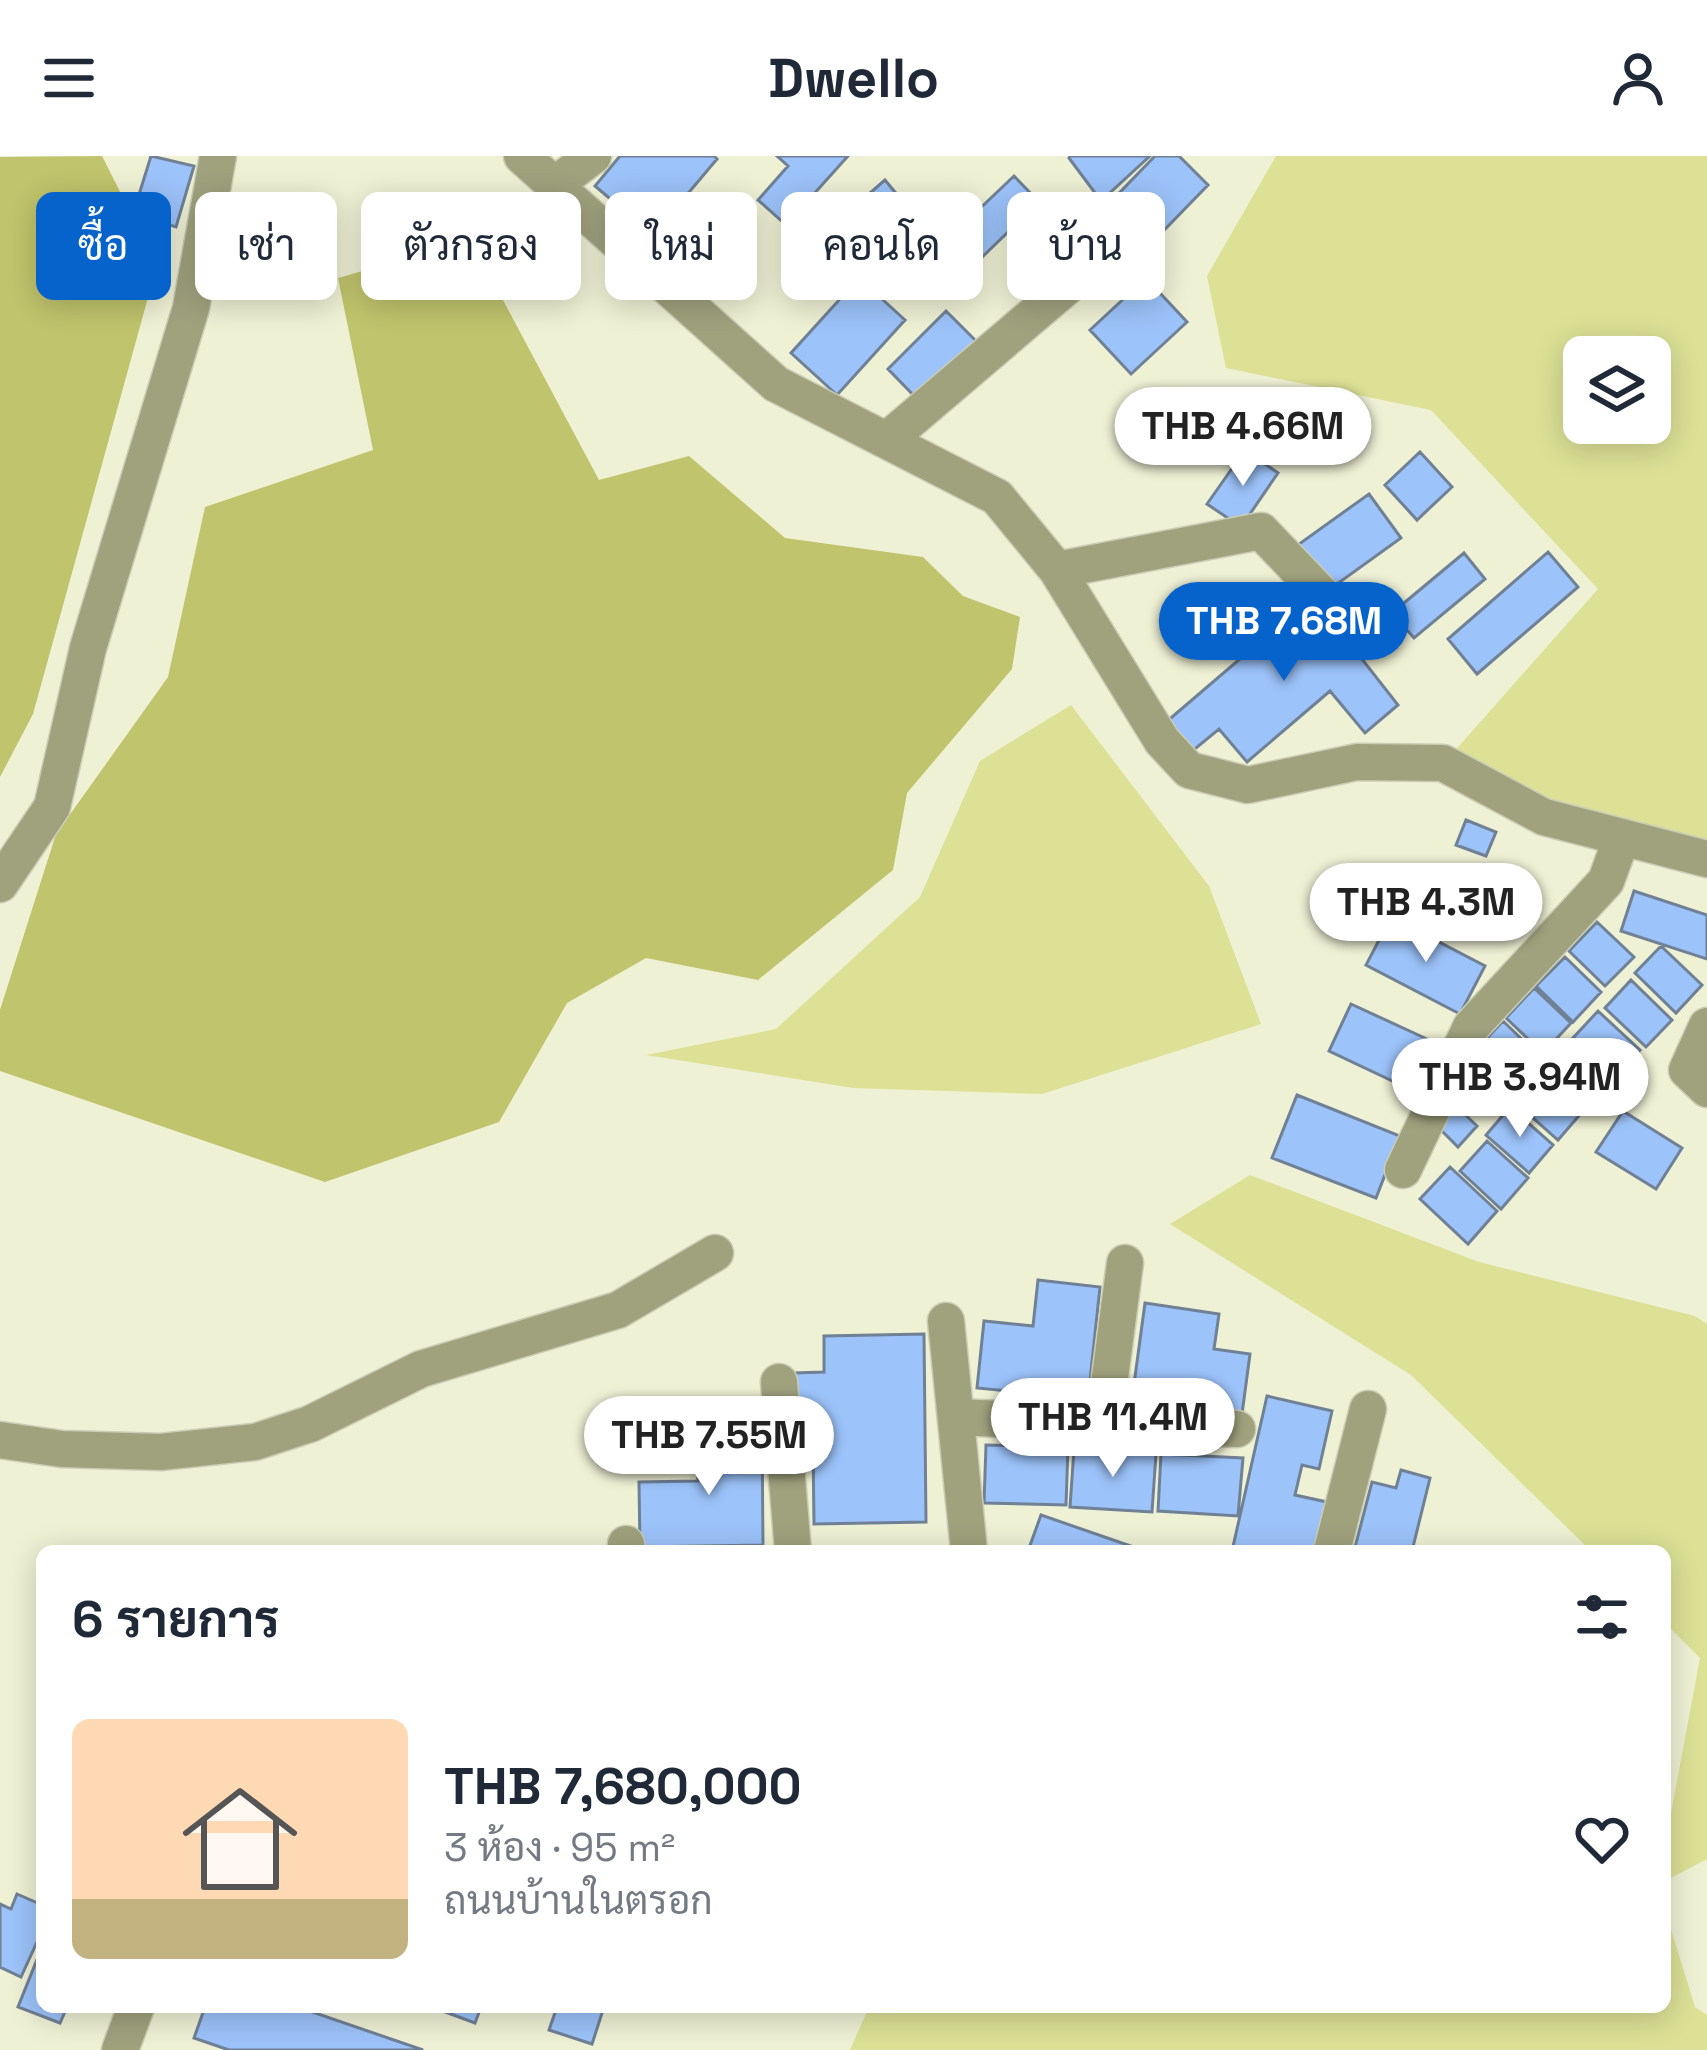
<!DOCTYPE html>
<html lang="th">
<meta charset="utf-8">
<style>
:root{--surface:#fff;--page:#f6f6f7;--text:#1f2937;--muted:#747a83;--accent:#0663cc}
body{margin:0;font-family:"Space Grotesk",Sarabun,sans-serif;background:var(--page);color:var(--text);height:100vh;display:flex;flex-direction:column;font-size:45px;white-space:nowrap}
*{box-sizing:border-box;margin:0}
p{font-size:39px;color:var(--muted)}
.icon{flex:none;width:66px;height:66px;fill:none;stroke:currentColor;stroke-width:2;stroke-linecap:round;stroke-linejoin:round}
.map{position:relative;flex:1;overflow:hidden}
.sheet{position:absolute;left:36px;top:1389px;width:1635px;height:468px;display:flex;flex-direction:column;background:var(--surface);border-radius:18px;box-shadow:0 6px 30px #0003}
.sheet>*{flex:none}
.guide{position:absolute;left:36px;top:36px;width:1635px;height:108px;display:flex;gap:24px}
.tools{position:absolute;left:1563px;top:180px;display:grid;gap:24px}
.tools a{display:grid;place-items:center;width:108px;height:108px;border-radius:18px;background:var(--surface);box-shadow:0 6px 30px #0003;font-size:60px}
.price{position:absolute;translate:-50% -102px;padding:0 27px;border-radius:42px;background:#fff;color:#222;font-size:39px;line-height:78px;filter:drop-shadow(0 3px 6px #0008)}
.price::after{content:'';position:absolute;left:50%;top:72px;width:36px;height:27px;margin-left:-18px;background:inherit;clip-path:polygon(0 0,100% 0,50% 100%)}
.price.on{background:var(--accent);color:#fff}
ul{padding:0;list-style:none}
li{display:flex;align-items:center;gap:36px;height:300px;padding:0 36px}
li span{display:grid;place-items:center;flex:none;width:336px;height:240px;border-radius:18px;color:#555}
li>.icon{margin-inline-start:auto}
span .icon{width:144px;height:144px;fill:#fffc;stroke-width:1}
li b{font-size:51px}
h2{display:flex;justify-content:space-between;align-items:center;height:144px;padding:0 36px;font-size:51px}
.chip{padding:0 42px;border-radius:18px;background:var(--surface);box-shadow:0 6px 30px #0003;font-size:42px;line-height:108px}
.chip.on{background:var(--accent);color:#fff}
header{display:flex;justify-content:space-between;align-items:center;height:156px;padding:0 36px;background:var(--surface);font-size:54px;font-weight:700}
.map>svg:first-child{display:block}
.green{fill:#dce196;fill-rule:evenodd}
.water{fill:#c0c46c}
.building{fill:#9cc3fa;stroke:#708095;stroke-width:3}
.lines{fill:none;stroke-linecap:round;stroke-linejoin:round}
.street-casing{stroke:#cbcdb4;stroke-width:39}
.street{stroke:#a0a27e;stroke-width:36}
</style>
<header><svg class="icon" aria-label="menu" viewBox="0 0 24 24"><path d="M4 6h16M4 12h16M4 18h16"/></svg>Dwello<svg class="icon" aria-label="person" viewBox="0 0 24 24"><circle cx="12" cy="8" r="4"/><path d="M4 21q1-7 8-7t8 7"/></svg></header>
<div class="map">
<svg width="1707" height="1894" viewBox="0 0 1707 1894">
<rect width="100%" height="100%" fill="#eff1d5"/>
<path class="green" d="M 1276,0 L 1707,0 L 1707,697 L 1444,607 L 1598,433 L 1431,254 L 1226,212 L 1207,120 ZM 1584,201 L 1650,201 L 1650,267 L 1584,267 Z
M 1071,549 L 1209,730 L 1261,868 L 1042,938 L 853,932 L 646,899 L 776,873 L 920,741 L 980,605 Z
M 1250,1019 L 1479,1106 L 1695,1160 L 1707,1168 L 1707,1703 L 1665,1725 L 1665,1689 L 1700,1502 L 1665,1467 L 1665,1395 L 1591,1395 L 1411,1219 L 1170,1068 Z
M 1665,1754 L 1695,1851 L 1707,1859 L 1707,1894 L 850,1894 L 869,1851 L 1665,1851 Z"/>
<path class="water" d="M 102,0 L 157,109 L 33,558 L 0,621 L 0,1 Z
M 471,84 L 599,324 L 689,300 L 785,382 L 923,401 L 963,440 L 1020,461 L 1012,513 L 907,637 L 893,714 L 758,824 L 646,802 L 567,847 L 499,966 L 325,1026 L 0,915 L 0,854 L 56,678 L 168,521 L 205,351 L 373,294 L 338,122 Z"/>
<path class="building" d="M 151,0 L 194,10 L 176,71 L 133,58 Z
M 620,0 L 714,0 L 717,3 L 653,79 L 595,30 Z
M 777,0 L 848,0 L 786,69 L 758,44 L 788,10 Z
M 1150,0 L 1101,45 L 1069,2 L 1070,0 Z
M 1155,0 L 1179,0 L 1208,29 L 1138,101 L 1097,60 Z
M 1014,20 L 1039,46 L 977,106 L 952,79 Z
M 885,24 L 914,59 L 859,106 L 830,72 Z
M 859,122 L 905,164 L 837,239 L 791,197 Z
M 1146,122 L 1187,166 L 1131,218 L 1090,174 Z
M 946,155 L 981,190 L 923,249 L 888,213 Z
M 1245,294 L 1278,317 L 1241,371 L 1207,348 Z
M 1420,296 L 1452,331 L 1417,364 L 1385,329 Z
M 1369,338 L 1401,382 L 1326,436 L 1295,391 Z
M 1548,396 L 1578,431 L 1477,518 L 1448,483 Z
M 1464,397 L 1485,423 L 1414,482 L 1392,457 Z
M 1307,433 L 1398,549 L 1365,577 L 1330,535 L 1247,606 L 1219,573 L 1190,597 L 1165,567 L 1283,466 L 1277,458 Z
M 1466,664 L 1496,676 L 1486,700 L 1456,689 Z
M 1634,735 L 1707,759 L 1707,803 L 1621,775 Z
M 1391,761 L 1485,810 L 1460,858 L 1366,809 Z
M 1597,766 L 1634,801 L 1605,830 L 1569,795 Z
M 1661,790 L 1702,829 L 1676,857 L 1635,817 Z
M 1565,801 L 1601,836 L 1573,866 L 1536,830 Z
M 1631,824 L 1672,864 L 1646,891 L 1605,852 Z
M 1534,832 L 1571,867 L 1543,897 L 1506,862 Z
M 1351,848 L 1442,890 L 1420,938 L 1329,895 Z
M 1598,855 L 1640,894 L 1614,921 L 1573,882 Z
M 1503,865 L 1539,900 L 1512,930 L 1475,895 Z
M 1567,887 L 1611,925 L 1586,953 L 1543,916 Z
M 1475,907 L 1502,932 L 1486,948 L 1460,922 Z
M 1539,918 L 1583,955 L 1558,984 L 1515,946 Z
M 1297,939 L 1400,980 L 1376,1042 L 1272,1002 Z
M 1454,948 L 1477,970 L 1458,991 L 1435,968 Z
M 1510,951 L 1553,989 L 1529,1017 L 1486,979 Z
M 1623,955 L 1682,992 L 1656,1033 L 1596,996 Z
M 1487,985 L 1528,1022 L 1501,1053 L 1460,1015 Z
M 1450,1011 L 1497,1055 L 1468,1088 L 1420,1043 Z
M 1038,1124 L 1100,1131 L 1088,1243 L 977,1232 L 984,1165 L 1033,1170 Z
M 1145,1147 L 1219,1158 L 1214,1193 L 1250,1198 L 1242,1258 L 1132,1243 Z
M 924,1178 L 926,1366 L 814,1368 L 813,1287 L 800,1287 L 794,1217 L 824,1216 L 824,1180 Z
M 1267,1240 L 1332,1255 L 1319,1313 L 1302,1309 L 1295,1339 L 1327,1346 L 1315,1395 L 1232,1395 Z
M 762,1276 L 763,1389 L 640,1391 L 639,1326 L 698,1325 L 697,1277 Z
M 986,1289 L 1068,1291 L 1066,1349 L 984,1347 Z
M 1074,1293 L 1156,1298 L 1152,1356 L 1070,1351 Z
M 1161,1298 L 1243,1302 L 1238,1360 L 1158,1355 Z
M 1401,1314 L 1430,1322 L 1412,1395 L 1354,1395 L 1372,1326 L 1396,1332 Z
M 1041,1359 L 1145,1395 L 1028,1395 Z
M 17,1738 L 42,1749 L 42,1775 L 21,1821 L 0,1811 L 0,1748 L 11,1753 Z
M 42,1791 L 42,1851 L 67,1851 L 60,1867 L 18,1851 Z
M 205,1851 L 298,1851 L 423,1894 L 229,1894 L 194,1882 Z
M 432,1851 L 481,1851 L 475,1867 Z
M 557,1851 L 604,1851 L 592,1888 L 549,1874 Z"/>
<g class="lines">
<g class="street-casing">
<path id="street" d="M 522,0 L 776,228 L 997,341 L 1057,414 L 1162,585 L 1189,614 L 1248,629 L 1357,606 L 1443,607 L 1544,661 L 1707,703
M 556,28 L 593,0
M 887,284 L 1105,98
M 1057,414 L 1261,375 L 1349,467
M 0,728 L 52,651 L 88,492 L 191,152 L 218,0
M 1707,870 L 1687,914 L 1707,933
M 1403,1014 L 1471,871 L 1606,725 L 1622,681
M 946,1165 L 969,1395
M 779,1226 L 793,1395
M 956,1261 L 1237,1273
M 1104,1267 L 1125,1107
M 0,1284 L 62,1293 L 161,1296 L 255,1286 L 310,1268 L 421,1213 L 618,1154 L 715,1097
M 626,1388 L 627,1395
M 1332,1395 L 1368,1253
M 120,1894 L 136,1851"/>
</g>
<use href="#street" class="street"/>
</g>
</svg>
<div class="tools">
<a><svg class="icon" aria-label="layers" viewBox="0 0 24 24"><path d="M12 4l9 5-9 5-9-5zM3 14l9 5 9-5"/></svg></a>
</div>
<b class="price" style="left:1243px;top:333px">THB 4.66M</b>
<b class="price on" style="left:1284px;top:528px">THB 7.68M</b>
<b class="price" style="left:1426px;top:809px">THB 4.3M</b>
<b class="price" style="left:1520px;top:984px">THB 3.94M</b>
<b class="price" style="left:1113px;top:1324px">THB 11.4M</b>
<b class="price" style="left:709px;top:1342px">THB 7.55M</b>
<div class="guide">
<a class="chip on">ซื้อ</a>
<a class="chip">เช่า</a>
<a class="chip">ตัวกรอง</a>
<a class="chip">ใหม่</a>
<a class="chip">คอนโด</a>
<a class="chip">บ้าน</a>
</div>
<section class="sheet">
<h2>6 รายการ<svg class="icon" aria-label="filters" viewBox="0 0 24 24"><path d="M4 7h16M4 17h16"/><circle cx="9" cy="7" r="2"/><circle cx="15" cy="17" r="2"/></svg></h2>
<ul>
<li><span style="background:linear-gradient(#ffd9b3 75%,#c2b280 0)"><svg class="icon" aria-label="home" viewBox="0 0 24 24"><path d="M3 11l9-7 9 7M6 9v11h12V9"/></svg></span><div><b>THB 7,680,000</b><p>3 ห้อง · 95 m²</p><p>ถนนบ้านในตรอก</p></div><svg class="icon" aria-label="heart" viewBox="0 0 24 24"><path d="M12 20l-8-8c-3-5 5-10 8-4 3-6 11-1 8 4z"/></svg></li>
</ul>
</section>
</div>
